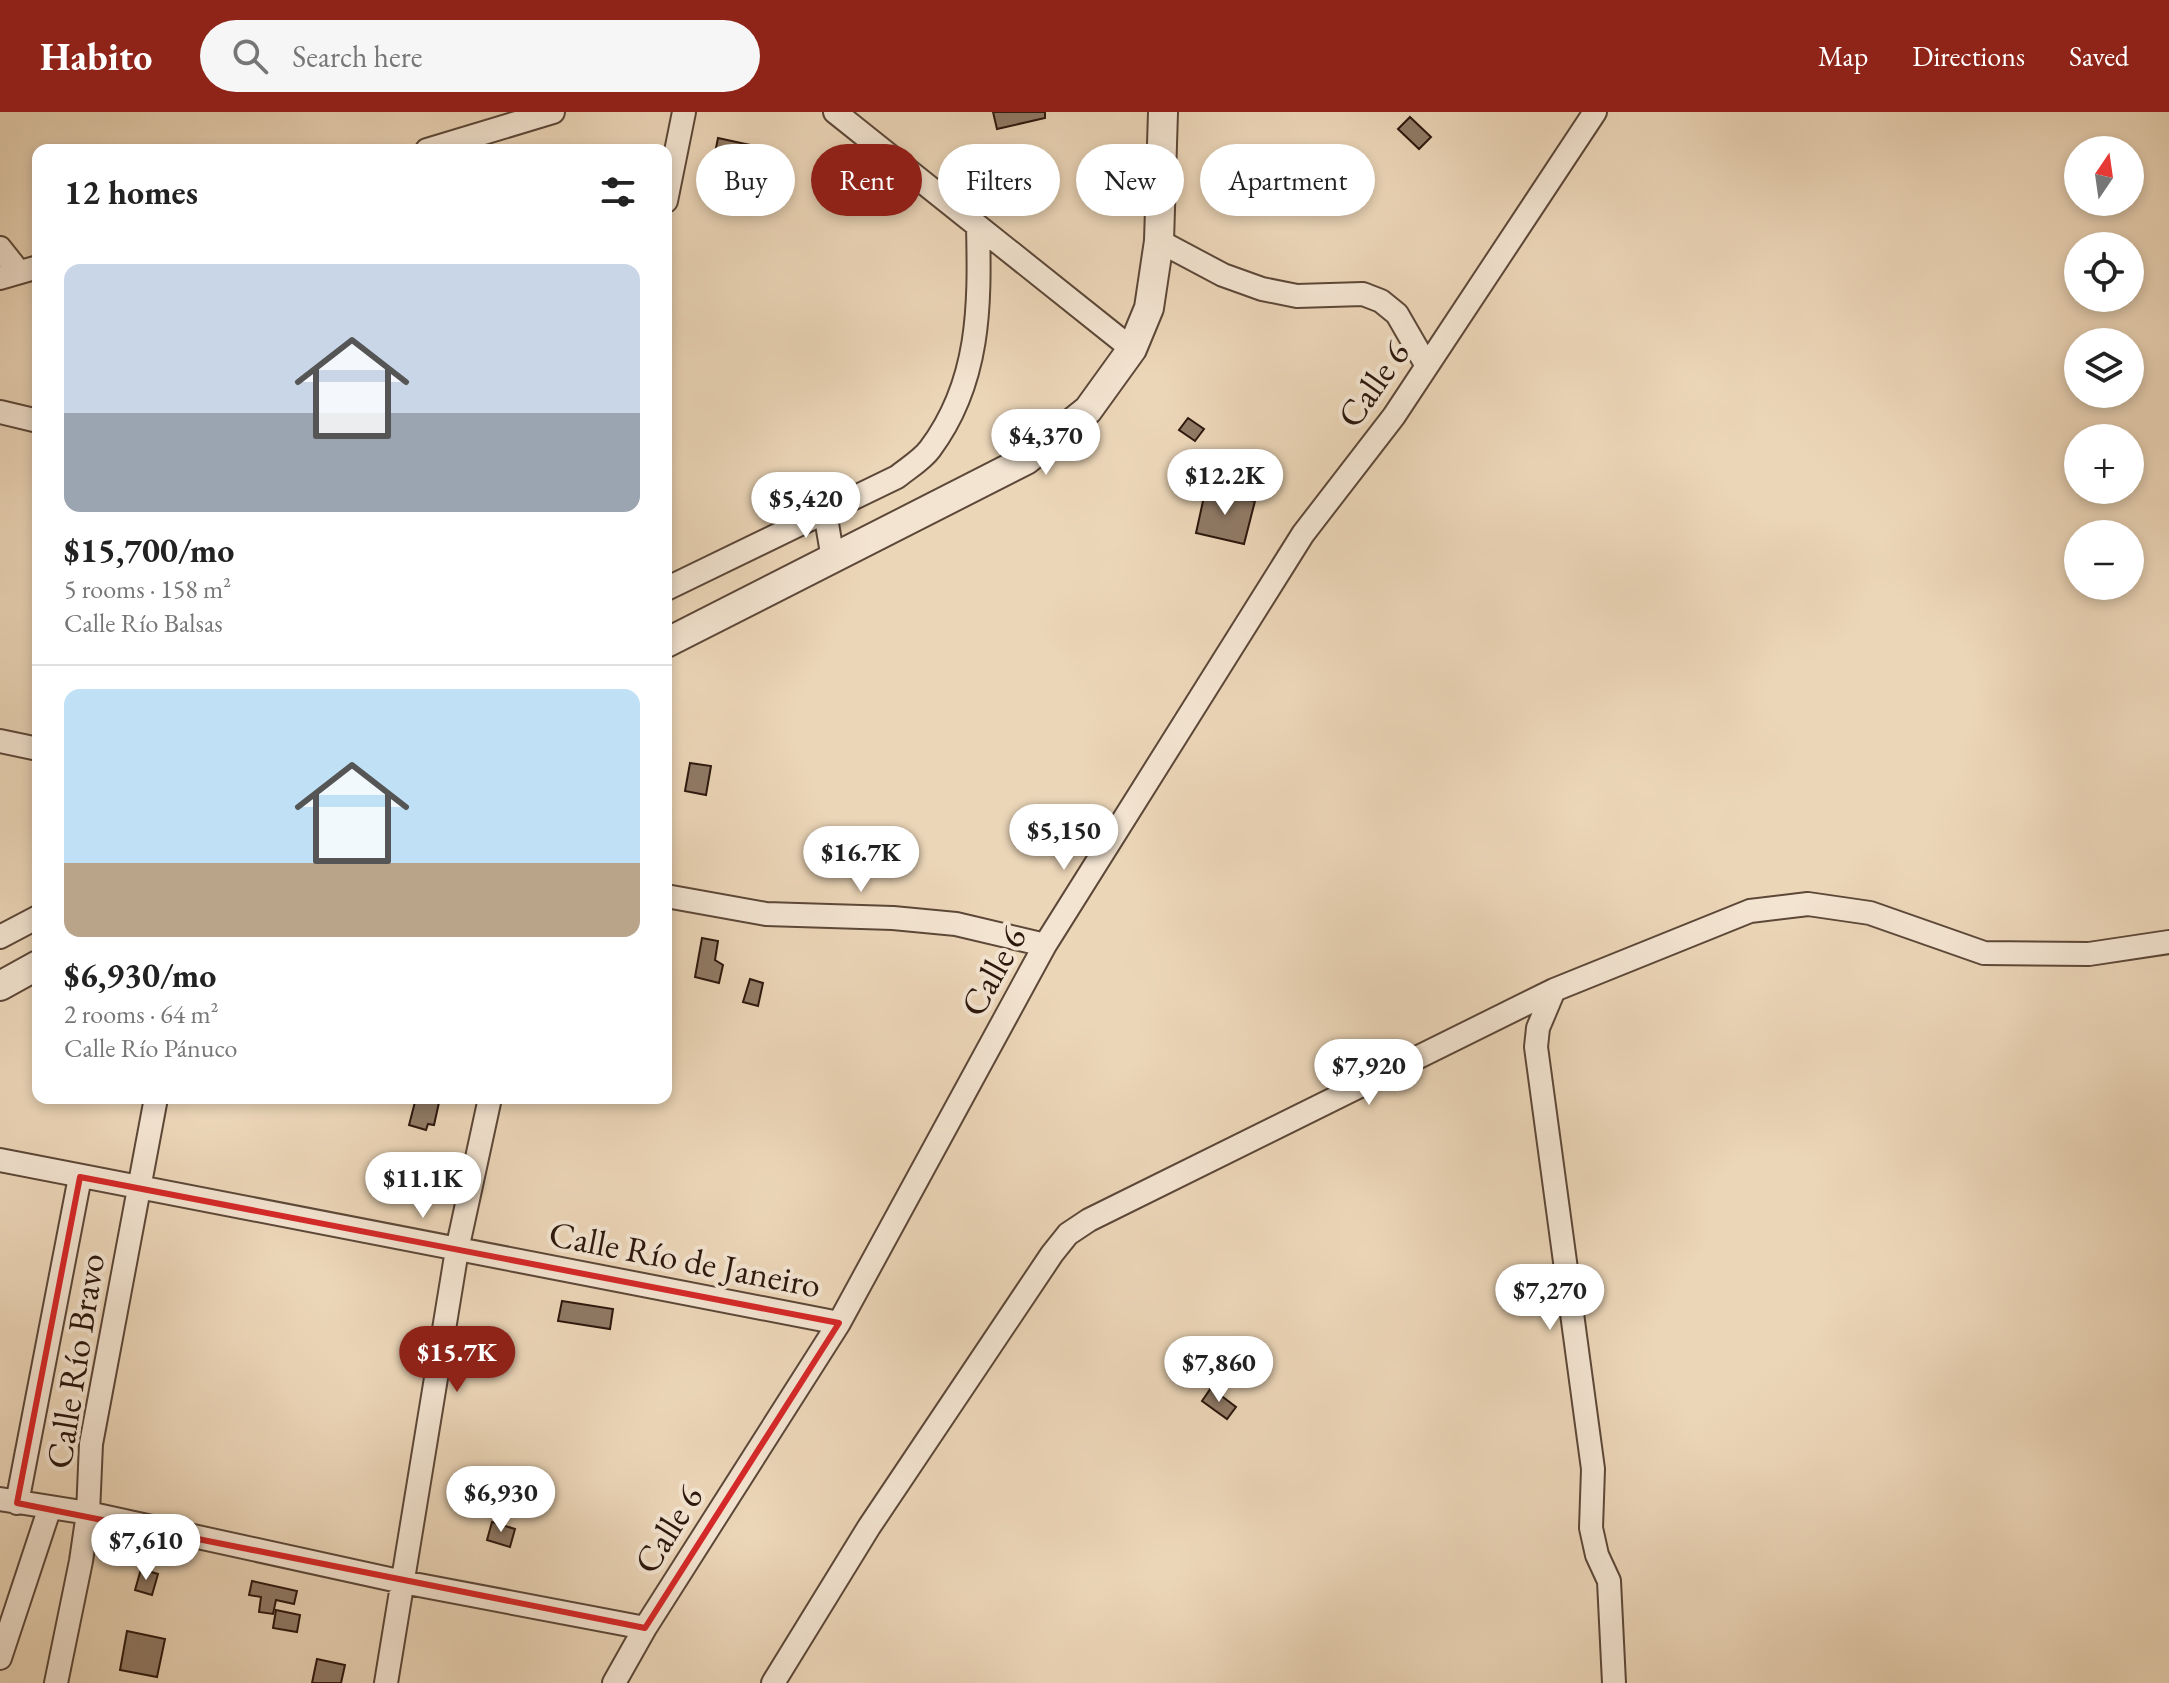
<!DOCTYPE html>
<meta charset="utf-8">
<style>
:root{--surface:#fff;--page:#f6f6f6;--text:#222;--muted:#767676;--line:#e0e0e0;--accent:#8f2418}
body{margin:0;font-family:"EB Garamond",serif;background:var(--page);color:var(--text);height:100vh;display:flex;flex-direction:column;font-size:30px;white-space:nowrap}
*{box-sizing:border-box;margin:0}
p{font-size:26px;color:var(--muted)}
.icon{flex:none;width:44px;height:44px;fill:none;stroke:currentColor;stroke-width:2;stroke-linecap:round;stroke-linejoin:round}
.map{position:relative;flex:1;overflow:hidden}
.details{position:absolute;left:32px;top:32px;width:640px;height:960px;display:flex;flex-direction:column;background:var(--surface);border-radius:16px;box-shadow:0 4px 12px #0003}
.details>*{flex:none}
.banner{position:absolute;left:696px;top:32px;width:760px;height:72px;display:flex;gap:16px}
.needle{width:52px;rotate:13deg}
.controls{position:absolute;left:2064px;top:24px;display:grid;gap:16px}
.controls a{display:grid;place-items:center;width:80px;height:80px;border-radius:50%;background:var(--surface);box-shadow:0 4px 12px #0003;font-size:40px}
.price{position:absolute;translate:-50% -68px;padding:0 18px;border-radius:28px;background:#fff;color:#222;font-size:26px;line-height:52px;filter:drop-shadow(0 2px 4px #0008)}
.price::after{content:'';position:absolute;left:50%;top:48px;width:24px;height:18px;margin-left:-12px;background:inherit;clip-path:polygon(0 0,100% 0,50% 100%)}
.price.active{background:var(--accent);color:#fff}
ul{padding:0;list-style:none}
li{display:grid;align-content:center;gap:16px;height:424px;padding:0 32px}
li+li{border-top:2px solid var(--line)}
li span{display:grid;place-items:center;height:248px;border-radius:16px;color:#555}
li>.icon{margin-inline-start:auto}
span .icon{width:144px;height:144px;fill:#fffc;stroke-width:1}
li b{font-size:34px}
h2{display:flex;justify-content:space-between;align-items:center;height:96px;padding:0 32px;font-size:34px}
.tag{padding:0 28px;border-radius:36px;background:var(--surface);box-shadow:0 4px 12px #0003;font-size:28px;line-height:72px}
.tag.active{background:var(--accent);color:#fff}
header{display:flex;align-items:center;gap:48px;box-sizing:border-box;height:112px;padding:0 40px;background:var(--accent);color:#fff}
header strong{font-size:38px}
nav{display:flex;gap:44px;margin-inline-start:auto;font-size:28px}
.search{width:560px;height:72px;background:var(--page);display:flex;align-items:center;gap:20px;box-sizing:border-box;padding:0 28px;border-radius:44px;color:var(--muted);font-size:30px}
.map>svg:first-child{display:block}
.building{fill:#907a66;stroke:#2c170d;stroke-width:2}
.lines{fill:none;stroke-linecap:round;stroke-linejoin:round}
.minor-casing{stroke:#5c4738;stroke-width:26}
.tertiary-casing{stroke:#5c4738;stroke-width:32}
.minor{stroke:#f3e4d1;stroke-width:22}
.tertiary{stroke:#f3e4d1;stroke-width:28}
.marked{fill:none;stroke:#d62828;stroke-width:6;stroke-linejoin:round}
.labels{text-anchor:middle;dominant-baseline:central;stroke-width:8;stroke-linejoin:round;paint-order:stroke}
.street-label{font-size:36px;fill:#2c170d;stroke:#f3e4d1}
</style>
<header>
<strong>Habito</strong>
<div class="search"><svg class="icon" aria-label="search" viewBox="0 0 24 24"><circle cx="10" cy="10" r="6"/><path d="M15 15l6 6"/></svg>Search here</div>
<nav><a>Map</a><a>Directions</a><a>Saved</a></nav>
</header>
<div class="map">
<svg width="2169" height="1571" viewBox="0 0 2169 1571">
<rect width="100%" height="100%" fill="#ecd6b8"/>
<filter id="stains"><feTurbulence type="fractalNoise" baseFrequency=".0025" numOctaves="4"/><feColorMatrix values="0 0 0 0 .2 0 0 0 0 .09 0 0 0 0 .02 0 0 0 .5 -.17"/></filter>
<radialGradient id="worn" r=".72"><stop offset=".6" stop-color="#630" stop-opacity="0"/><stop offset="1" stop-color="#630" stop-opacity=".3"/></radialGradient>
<path class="building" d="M 993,0 L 1045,0 L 1045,6 L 997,17 Z
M 1410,5 L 1431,25 L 1419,37 L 1398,17 Z
M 718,26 L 750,33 L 748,36 L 755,37 L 751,63 L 712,56 Z
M 1188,306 L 1204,317 L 1195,329 L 1179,318 Z
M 1205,380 L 1255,389 L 1244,432 L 1196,421 Z
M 690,651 L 711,654 L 706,683 L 685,679 Z
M 702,826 L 718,829 L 715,848 L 723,853 L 719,871 L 695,865 Z
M 750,867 L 763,871 L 758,894 L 743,890 Z
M 416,986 L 440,986 L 434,1013 L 428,1012 L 426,1018 L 409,1013 Z
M 562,1189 L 613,1197 L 610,1217 L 558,1209 Z
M 1211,1276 L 1236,1295 L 1227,1307 L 1202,1289 Z
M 492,1410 L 515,1417 L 510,1435 L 487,1428 Z
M 141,1457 L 158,1462 L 152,1483 L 135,1478 Z
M 252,1469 L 297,1479 L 294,1492 L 276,1488 L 273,1502 L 259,1500 L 261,1485 L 249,1483 Z
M 276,1498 L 300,1503 L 297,1520 L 273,1516 Z
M 127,1519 L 165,1527 L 157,1565 L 120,1558 Z
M 317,1547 L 345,1553 L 341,1571 L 312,1571 Z"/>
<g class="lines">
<g class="minor-casing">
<path id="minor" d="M 835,0 L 1132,237
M 427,38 L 553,0
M 666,89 L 684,0
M 1159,129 L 1223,163 L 1262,177 L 1297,184 L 1363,182 L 1381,189 L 1397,202 L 1427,254
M 0,136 L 19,160
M 0,166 L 38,155
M 0,300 L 38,309
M 825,400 L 833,447
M 666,477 L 897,365 C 908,356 922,348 930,337 C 980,270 980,194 978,115
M 0,629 L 38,637
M 666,784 L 766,802 L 893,806 L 956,812 L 1045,833
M 0,825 L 38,805
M 1554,878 L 1538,916 L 1536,935 L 1593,1357 L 1591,1416 L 1597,1443 L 1609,1469 L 1614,1571
M 0,1048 L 839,1211
M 0,1387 L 88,1401 L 403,1470 L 645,1516
M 17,1391 L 80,1065
M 0,1546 L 50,1395
M 56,1571 L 81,1449 L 88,1401 L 91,1332 L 156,986
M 386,1571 L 457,1138 L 490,986
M 614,1571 L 645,1516 L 839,1211 L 1045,833 L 1303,422 L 1394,304 L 1595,0
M 773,1571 L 869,1415 L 1052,1142 L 1068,1122 L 1089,1108 L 1554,878 L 1750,799 L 1808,792 L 1870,801 L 1984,841 L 2089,842 L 2169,830"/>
</g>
<g class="tertiary-casing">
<path id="tertiary" d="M 666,531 L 1026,348 L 1088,298 L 1132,237 L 1149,196 L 1159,129 L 1163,0
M 0,874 L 38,853"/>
</g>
<use href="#minor" class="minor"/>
<use href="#tertiary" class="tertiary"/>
</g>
<path class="marked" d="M 80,1065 L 839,1211 L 645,1516 L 17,1391 Z"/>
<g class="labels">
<g class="street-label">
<text transform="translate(1373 272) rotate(-55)">Calle 6</text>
<text transform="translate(993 859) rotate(-61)">Calle 6</text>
<text transform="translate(685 1147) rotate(11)">Calle Río de Janeiro</text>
<text transform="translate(75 1249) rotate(-81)">Calle Río Bravo</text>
<text transform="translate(668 1417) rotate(-58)">Calle 6</text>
</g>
</g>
<rect width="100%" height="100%" filter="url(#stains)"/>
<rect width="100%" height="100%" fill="url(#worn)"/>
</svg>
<div class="controls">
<a><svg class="needle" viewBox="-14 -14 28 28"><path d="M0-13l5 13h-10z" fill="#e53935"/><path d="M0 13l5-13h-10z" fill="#767676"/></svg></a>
<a><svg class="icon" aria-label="locate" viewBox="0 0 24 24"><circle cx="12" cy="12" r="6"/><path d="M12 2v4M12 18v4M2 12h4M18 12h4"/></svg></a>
<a><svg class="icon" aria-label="layers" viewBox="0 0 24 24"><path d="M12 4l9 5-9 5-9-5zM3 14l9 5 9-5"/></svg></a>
<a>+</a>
<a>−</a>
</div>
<b class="price" style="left:1046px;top:365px">$4,370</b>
<b class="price" style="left:1225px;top:405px">$12.2K</b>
<b class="price" style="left:806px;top:428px">$5,420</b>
<b class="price" style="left:1064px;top:760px">$5,150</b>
<b class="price" style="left:861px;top:782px">$16.7K</b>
<b class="price" style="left:1369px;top:995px">$7,920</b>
<b class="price" style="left:423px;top:1108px">$11.1K</b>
<b class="price" style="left:1550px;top:1220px">$7,270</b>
<b class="price active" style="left:457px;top:1282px">$15.7K</b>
<b class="price" style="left:1219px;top:1292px">$7,860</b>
<b class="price" style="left:501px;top:1422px">$6,930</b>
<b class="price" style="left:146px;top:1470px">$7,610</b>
<div class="banner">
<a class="tag">Buy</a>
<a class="tag active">Rent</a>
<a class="tag">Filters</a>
<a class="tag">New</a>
<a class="tag">Apartment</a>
</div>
<section class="details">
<h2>12 homes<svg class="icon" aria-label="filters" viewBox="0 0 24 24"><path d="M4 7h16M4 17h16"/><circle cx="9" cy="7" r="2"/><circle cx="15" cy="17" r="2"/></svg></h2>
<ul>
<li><span style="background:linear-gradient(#c9d6e8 60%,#9aa5b1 0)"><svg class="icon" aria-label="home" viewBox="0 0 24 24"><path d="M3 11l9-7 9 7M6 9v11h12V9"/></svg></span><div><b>$15,700/mo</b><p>5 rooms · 158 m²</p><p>Calle Río Balsas</p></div></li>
<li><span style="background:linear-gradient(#bfe0f5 70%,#b9a48a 0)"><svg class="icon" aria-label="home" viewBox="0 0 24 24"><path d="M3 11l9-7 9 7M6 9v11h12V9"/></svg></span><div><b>$6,930/mo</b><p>2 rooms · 64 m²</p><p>Calle Río Pánuco</p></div></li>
</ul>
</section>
</div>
